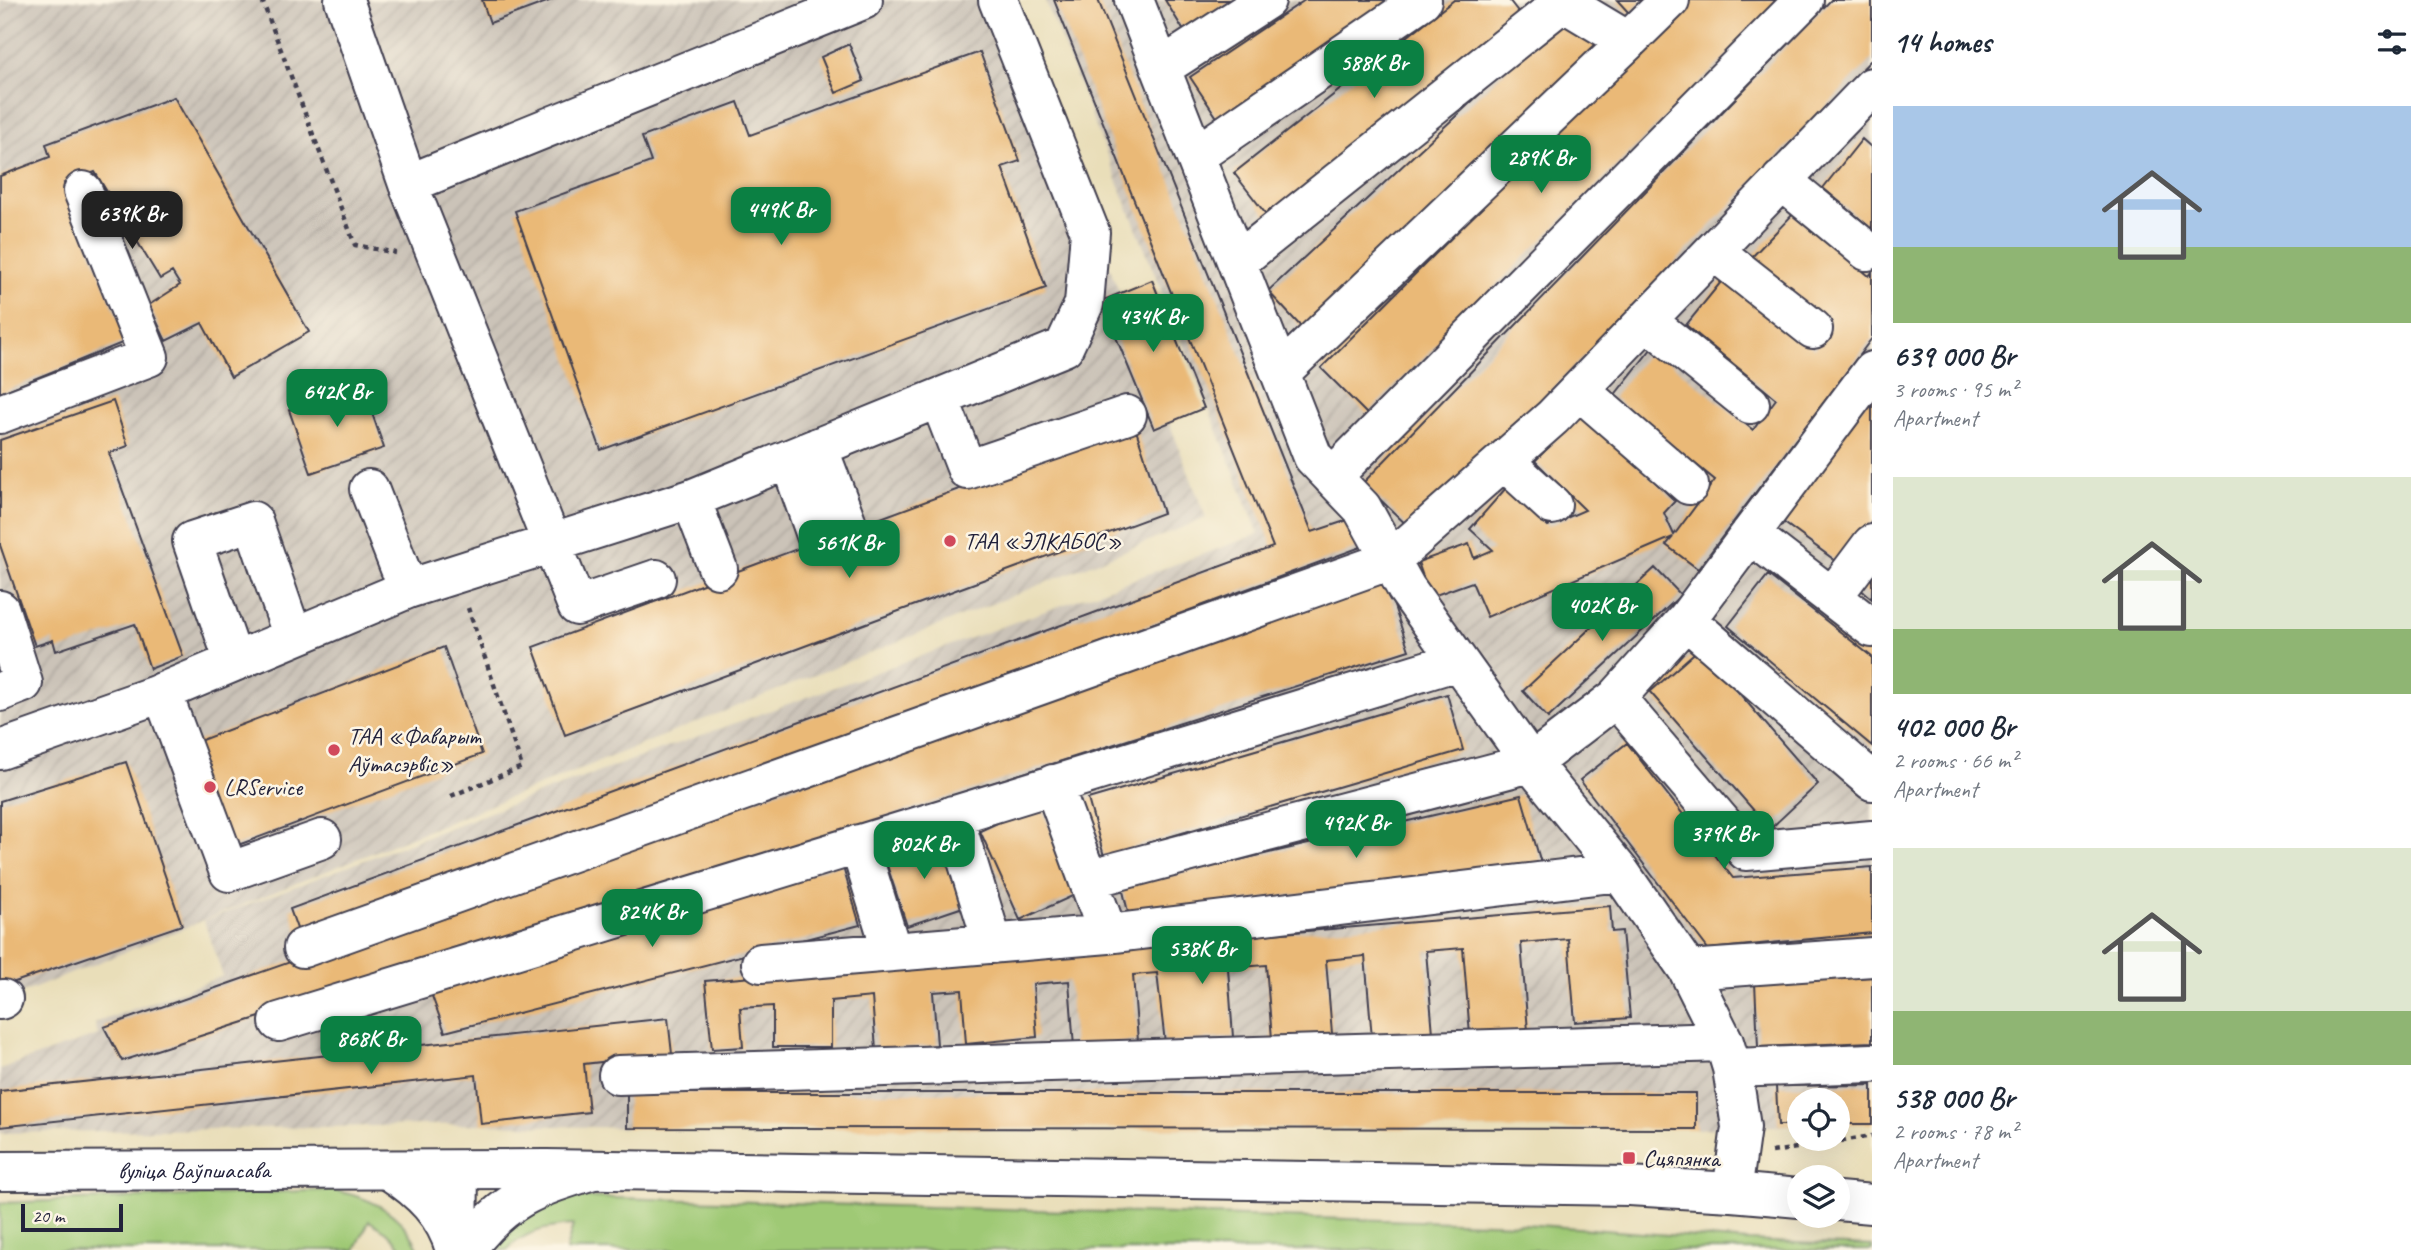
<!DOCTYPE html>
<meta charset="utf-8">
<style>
:root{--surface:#fff;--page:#f2f2f3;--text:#1f2937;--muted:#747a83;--accent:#0b8043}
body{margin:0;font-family:Caveat,sans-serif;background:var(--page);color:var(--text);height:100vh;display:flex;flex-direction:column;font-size:26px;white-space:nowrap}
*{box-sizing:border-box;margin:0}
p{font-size:23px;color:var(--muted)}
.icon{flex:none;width:38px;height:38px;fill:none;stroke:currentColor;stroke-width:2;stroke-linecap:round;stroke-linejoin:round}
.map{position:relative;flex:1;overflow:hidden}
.sheet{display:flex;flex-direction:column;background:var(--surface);width:560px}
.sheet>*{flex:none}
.controls{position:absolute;left:1787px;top:1088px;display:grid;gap:14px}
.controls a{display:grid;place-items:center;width:63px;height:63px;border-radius:50%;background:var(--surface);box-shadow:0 7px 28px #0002;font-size:35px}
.scale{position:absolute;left:21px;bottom:18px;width:102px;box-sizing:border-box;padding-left:7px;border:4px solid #22223b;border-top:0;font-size:19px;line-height:24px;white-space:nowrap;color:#22223b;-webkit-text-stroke:5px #fcf5e5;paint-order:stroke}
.price{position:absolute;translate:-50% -60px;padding:0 16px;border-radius:14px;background:var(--accent);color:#fff;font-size:23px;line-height:46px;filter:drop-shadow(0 2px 4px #0008)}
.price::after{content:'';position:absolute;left:50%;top:42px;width:21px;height:16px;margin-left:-10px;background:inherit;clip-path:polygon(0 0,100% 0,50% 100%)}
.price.active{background:#222;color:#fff}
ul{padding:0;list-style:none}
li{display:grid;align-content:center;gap:14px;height:371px;padding:0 21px}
li span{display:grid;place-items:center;height:217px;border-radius:0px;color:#555}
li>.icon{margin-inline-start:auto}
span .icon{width:126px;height:126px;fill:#fffc;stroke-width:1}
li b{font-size:30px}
h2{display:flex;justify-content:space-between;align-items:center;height:84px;padding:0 21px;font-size:30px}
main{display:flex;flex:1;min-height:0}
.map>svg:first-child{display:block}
.industrial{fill:url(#industrial-furrows)}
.grass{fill:#9fc975;stroke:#607658;stroke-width:2}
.building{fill:#eab977}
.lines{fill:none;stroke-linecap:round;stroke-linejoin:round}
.minor-casing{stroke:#403e4e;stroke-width:42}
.major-casing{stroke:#403e4e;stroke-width:42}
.highway-casing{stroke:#403e4e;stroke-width:42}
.path{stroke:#403e4e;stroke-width:4.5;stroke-dasharray:5 5;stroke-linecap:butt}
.minor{stroke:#fff;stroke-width:38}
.major{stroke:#fff;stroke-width:38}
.highway{stroke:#fff;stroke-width:38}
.poi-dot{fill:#d1495b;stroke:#fcf5e5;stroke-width:2.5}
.labels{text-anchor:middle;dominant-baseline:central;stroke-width:5;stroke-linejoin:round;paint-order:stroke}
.poi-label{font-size:24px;fill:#22223b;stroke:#fcf5e5;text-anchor:start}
.street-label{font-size:24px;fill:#22223b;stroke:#fcf5e5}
</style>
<main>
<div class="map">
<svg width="1872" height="1250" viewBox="0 0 1872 1250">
<defs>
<pattern id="industrial-furrows" width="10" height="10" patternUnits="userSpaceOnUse" patternTransform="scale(1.75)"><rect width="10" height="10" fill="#cbc3b8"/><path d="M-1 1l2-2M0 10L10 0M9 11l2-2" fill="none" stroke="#aea79f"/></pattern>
</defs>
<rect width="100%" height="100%" fill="#fcf5e5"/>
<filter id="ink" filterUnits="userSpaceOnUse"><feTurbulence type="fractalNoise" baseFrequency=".0143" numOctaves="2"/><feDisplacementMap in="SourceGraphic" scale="14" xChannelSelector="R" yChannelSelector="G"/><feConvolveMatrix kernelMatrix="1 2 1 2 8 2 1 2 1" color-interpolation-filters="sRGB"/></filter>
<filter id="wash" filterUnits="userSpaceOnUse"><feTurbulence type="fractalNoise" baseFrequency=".00686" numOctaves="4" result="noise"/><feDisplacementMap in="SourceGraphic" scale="28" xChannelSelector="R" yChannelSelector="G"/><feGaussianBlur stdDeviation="1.57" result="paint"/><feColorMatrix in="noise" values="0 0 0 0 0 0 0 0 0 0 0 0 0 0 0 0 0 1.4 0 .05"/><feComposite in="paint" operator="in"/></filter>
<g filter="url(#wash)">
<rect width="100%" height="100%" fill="#e9deb9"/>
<path class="industrial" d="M 0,0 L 1007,0 L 1206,518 L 0,1002 Z
M 1045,0 L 1872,0 L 1872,1124 L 1838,1124 L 1838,1101 L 1799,1101 L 1799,1125 L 1696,1129 L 627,1128 L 481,1124 L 0,1133 L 0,1069 L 98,1035 L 95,1023 L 223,976 L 204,921 L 541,793 L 1259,534 Z"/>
<path class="grass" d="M 330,1190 C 368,1196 403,1212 419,1250 L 404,1250 L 387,1232 L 369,1221 L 355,1250 L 0,1250 L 0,1203 Z
M 579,1197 L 1524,1224 L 1748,1241 L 1872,1246 L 1872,1250 L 566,1250 L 573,1225 C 547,1227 525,1231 507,1250 L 486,1250 L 499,1232 L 560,1198 Z"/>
<g id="blocks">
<path class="building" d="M 482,0 L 552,0 L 490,23 Z
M 1054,0 L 1098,0 L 1312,532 L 1351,519 L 1361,547 L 300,937 L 290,909 L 1273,547 Z
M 1165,0 L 1233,0 L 1184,31 Z
M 1305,0 L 1400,0 L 1220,122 L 1190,77 Z
M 1454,0 L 1509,0 L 1523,18 L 1269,218 L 1234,173 Z
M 1617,0 L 1642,0 L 1629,13 Z
M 1690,0 L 1783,0 L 1367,414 L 1321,368 Z
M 1831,0 L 1872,0 L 1872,59 L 1414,532 L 1363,483 Z
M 1567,13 L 1604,53 L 1305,331 L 1268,291 Z
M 849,44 L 864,81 L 836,93 L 821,57 Z
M 980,52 L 1020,161 L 1002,167 L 1046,288 L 601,450 L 515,211 L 651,162 L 642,137 L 738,102 L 750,135 Z
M 174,97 L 309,332 L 231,377 L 202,323 L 166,341 L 149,305 L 180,285 L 172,272 L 160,279 L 95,172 L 64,183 L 127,341 L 0,393 L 0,176 L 50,157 L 46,144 Z
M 1862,139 L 1872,148 L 1872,229 L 1823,188 Z
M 1794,213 L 1869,276 L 1872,272 L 1872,338 L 1698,569 L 1666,545 L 1673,537 L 1487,617 L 1472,582 L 1430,597 L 1418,562 L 1469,544 L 1474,558 L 1493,550 L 1470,529 L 1506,488 L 1548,526 L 1585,510 L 1535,461 L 1583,412 L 1675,501 L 1664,513 L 1674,535 L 1715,480 L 1613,397 L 1652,348 L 1753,430 L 1776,399 L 1686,325 L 1725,277 L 1814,349 L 1831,326 L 1750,259 Z
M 1152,280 L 1204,408 L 1154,429 L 1101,301 Z
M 362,384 L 384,448 L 311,473 L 289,410 Z
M 1872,394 L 1872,521 L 1840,564 L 1779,519 Z
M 113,401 L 128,446 L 109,453 L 183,656 L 150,669 L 135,624 L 56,651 L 53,640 L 35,646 L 0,545 L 0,440 Z
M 1134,424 L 1163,513 L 565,735 L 533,647 Z
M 1655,568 L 1681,595 L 1548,718 L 1523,691 Z
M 1872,572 L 1872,599 L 1859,588 Z
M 1768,575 L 1872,657 L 1872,746 L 1728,626 Z
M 1385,580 L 1409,650 L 122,1061 L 104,1027 Z
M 444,647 L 482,754 L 222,851 L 186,746 Z
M 1700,648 L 1818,784 L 1770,829 L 1650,692 Z
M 1447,694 L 1463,750 L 1104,856 L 1088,799 Z
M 1627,743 L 1733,878 L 1872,867 L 1872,933 L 1708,949 L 1580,780 Z
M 126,762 L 182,925 L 0,987 L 0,801 Z
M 1521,795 L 1541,863 L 1129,916 L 1122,887 Z
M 1039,804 L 1079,893 L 1020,920 L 980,831 Z
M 940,837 L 963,907 L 907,926 L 884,856 Z
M 842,864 L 860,925 L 445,1032 L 428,985 Z
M 1610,906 L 1612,932 L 1622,931 L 1630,1018 L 1575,1022 L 1568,939 L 1521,943 L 1528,1031 L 1470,1035 L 1463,948 L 1426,951 L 1434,1045 L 1373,1050 L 1365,956 L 1326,960 L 1333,1046 L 1273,1051 L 1266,965 L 1228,968 L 1233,1037 L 1165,1043 L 1157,973 L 1133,975 L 1138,1041 L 1074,1047 L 1069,981 L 1033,984 L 1037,1037 L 966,1044 L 962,990 L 933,992 L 937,1045 L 876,1050 L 872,997 L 831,1001 L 831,1047 L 773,1047 L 773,1006 L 740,1008 L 743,1047 L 712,1049 L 705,981 Z
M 1872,977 L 1872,1042 L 1758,1047 L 1755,983 Z
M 668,1018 L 672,1054 L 584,1064 L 589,1112 L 481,1124 L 476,1075 L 0,1127 L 0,1091 Z
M 1872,1085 L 1872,1124 L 1838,1124 L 1838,1101 L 1799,1101 L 1799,1125 L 1778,1125 L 1776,1086 Z
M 627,1093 L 1696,1093 L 1696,1129 L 627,1128 Z"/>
</g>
</g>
<g filter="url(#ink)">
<use href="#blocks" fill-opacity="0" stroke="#403e4e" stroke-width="2"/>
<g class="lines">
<g class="minor-casing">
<path id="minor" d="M 344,0 L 408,184 L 577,606 L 656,579
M 1134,0 L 1313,457 L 1362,508 L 1406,588 L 1531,763 L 1620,872 L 1688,970 L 1724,1042 L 1732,1068 L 1741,1127 L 1732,1192
M 1628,41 L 1670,0
M 1161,68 L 1266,0
M 1195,156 L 1422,0
M 1781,180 L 1867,251
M 408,184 L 863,0
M 1714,251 L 1813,329
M 1237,262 L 1563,2 L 1560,0
M 1646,320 L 1750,404
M 1280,373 L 1628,41 L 1563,2
M 1579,390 L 1689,485
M 939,398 L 967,470 L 1127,415
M 0,414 L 149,357 L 83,191
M 818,447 L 846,521
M 789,459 L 816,535
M 1504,461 L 1552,505
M 1332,477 L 1804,0
M 369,489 L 408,589
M 691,499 L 718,569
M 1750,534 L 1872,628
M 1833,596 L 1872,544
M 0,610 L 23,683 L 0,692
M 1686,620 L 1872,781
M 234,662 L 192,541 L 253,521 L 293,637
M 162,692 L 229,872 L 322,839
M 1616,698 L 1746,851 L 1872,840
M 0,750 L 153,696 L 408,589 L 691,499 L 1064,347 L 1084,304 L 1090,232 L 998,0
M 1053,784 L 1108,934 L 1620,872
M 953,815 L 993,944
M 859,844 L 892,952
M 1088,879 L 1531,763 L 1616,698 L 1686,620 L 1872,371
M 303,948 L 1391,560 L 1553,417 L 1872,87
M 761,963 L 1108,934
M 1688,970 L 1872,957
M 0,1000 L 3,999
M 279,1022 L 1458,661
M 1732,1068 L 1872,1063
M 618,1075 L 1724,1042"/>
</g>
<g class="major-casing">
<g id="major">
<path id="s1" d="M 0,1171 L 547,1169 L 1629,1186 L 1732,1192"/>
</g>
</g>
<g class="highway-casing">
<path id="highway" d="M 390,1171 C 421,1191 445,1214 455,1250
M 1732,1192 L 1799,1198
M 1838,1201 L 1872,1204
M 458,1248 L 459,1170
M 466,1250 C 503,1199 535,1188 593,1170"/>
</g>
<path class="path" d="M 262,0 L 355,245 L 396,253
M 451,796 L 522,767 L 468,608
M 1772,1152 L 1872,1136"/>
<use href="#minor" class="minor"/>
<use href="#major" class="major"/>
<use href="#highway" class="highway"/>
</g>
</g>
<g class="poi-dot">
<circle cx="950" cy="541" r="7"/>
<circle cx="334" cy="750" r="7"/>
<circle cx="210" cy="787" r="7"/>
<rect x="1622" y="1151" width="14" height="14" rx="3.5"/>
</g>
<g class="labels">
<g class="poi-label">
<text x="964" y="541">ТАА «ЭЛКАБОС»</text>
<text x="348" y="736">ТАА «Фаварыт<tspan x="348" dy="28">Аўтасэрвіс»</tspan></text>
<text x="224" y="787">LRService</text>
<text x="1643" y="1158">Сцяпянка</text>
</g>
<g class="street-label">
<text stroke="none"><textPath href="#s1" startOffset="194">вуліца Ваўпшасава</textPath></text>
</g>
</g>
</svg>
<div class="controls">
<a><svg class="icon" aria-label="locate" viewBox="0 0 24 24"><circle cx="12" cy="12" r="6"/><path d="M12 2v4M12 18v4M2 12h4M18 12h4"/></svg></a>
<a><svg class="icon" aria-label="layers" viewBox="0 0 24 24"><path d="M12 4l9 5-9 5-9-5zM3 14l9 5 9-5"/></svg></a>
</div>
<div class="scale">20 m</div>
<b class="price" style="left:1374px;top:100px">588K Br</b>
<b class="price" style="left:1541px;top:195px">289K Br</b>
<b class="price" style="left:781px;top:247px">449K Br</b>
<b class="price active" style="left:132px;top:251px">639K Br</b>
<b class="price" style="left:1153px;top:354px">434K Br</b>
<b class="price" style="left:337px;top:429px">642K Br</b>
<b class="price" style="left:849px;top:580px">561K Br</b>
<b class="price" style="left:1602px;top:643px">402K Br</b>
<b class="price" style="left:1356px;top:860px">492K Br</b>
<b class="price" style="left:1724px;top:871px">379K Br</b>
<b class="price" style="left:924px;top:881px">802K Br</b>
<b class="price" style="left:652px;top:949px">824K Br</b>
<b class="price" style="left:1202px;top:986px">538K Br</b>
<b class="price" style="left:371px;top:1076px">868K Br</b>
</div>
<section class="sheet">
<h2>14 homes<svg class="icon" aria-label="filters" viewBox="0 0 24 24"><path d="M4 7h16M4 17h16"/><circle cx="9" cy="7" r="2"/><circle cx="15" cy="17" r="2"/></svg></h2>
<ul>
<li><span style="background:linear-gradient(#a9c7e8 65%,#8fb573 0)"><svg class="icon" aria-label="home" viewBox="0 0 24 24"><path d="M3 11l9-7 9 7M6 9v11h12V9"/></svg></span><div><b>639 000 Br</b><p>3 rooms · 95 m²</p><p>Apartment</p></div></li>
<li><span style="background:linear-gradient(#dfe7d0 70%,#8fb573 0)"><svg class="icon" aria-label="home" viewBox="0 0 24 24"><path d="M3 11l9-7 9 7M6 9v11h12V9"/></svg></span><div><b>402 000 Br</b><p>2 rooms · 66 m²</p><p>Apartment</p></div></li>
<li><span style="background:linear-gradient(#dfe7d0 75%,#8fb573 0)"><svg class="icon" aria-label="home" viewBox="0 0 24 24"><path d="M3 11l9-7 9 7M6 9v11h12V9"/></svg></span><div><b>538 000 Br</b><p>2 rooms · 78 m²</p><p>Apartment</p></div></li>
</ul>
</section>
</main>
